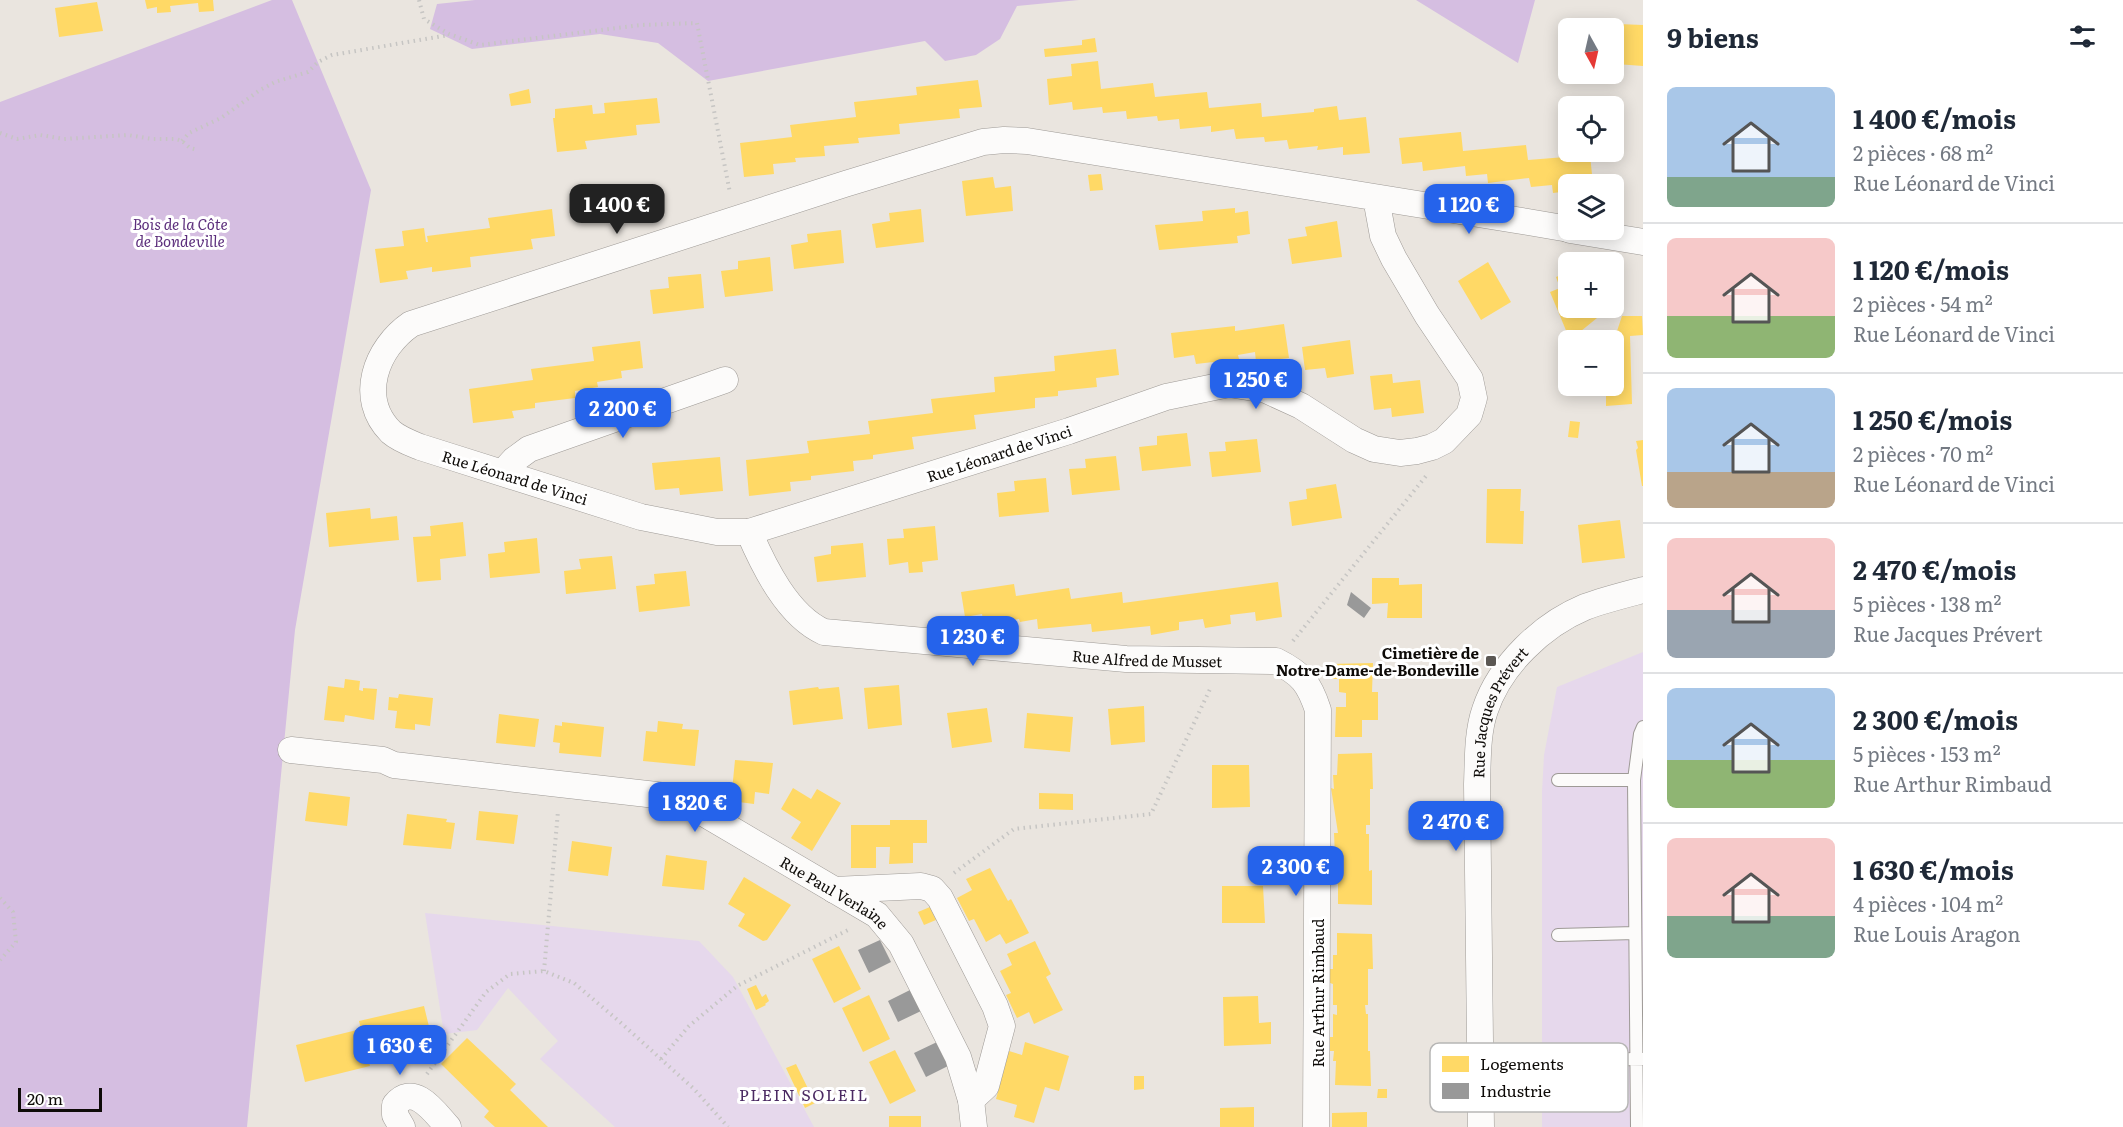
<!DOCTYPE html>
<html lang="fr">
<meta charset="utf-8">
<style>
:root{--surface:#fff;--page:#f6f6f7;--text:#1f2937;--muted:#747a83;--line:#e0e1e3;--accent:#2563eb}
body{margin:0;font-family:Literata,serif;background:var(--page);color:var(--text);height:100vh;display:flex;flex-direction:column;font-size:22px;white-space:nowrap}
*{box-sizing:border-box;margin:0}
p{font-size:20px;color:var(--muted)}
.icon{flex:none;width:33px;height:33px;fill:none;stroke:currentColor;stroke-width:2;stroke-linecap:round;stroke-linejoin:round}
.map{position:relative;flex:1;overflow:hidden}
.side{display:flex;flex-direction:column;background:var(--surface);width:480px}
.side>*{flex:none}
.needle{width:39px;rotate:172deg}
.controls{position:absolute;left:1558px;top:18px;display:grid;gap:12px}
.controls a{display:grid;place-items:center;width:66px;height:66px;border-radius:9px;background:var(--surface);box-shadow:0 3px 15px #0003;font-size:30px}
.scale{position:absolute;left:18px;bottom:15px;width:84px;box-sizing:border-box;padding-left:6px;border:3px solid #0e0b08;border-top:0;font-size:16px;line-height:21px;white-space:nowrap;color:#0e0b08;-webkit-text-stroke:4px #fff;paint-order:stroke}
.price{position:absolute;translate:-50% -51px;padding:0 14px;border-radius:12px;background:var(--accent);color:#fff;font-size:20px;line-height:39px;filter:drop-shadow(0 2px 3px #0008)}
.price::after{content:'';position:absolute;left:50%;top:36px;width:18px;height:14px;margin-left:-9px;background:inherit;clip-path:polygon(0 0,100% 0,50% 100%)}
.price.selected{background:#222;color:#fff}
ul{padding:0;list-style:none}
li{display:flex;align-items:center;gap:18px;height:150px;padding:0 24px}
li+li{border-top:2px solid var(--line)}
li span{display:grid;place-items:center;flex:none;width:168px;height:120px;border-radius:9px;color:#555}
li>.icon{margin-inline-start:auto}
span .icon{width:72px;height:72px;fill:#fffc;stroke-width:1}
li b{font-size:26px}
h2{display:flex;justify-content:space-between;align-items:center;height:72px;padding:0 24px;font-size:26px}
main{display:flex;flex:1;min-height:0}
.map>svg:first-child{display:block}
.green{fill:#e6d8ec}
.forest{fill:#d5bee1}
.homes{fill:#ffd966}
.industry{fill:#999}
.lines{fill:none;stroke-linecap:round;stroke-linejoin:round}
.lane-casing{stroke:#9e9a96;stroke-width:14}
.street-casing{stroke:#9e9a96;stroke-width:27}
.path{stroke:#c6c5c3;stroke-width:4;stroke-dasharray:1.5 4.5;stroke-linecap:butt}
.lane{stroke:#fcfbfa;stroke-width:12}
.street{stroke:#fcfbfa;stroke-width:26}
.poi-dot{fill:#5b5753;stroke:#fff;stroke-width:2}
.labels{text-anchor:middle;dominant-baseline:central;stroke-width:6;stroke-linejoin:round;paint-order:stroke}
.park-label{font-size:15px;font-style:italic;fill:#5c2e7c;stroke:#fff}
.street-label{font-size:15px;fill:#0e0b08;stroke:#fff}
.poi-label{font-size:15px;font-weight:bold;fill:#0e0b08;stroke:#fff;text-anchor:end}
.neighbourhood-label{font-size:16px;letter-spacing:1.5px;fill:#4a2962;stroke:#fff}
.key{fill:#fff;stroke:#b7b6b5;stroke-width:1.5}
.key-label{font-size:16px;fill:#0e0b08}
</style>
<main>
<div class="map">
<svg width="1643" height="1127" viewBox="0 0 1643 1127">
<rect width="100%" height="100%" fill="#eae5df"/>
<path class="green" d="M 1643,652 L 1643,1127 L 1542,1127 L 1542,792 L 1544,755 L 1557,687 Z
M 425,913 L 699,941 L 733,977 L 814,1127 L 615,1127 L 540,1059 L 558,1041 L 508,988 L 477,1030 L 444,1034 Z"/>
<path class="forest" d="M 272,0 L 292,0 L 371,190 L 295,630 L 247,1127 L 0,1127 L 0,102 Z
M 475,0 L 1079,0 L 1017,6 L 1000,39 L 976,55 L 945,61 L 925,41 L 708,81 L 658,43 L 600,34 L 472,49 L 430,29 L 437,4 Z
M 1416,0 L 1535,0 L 1518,63 Z"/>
<path class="homes" d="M 145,0 L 213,0 L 214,11 L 199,12 L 198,3 L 170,6 L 171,12 L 157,13 L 157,7 L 147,9 Z
M 97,2 L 103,31 L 59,37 L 55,8 Z
M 1618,24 L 1643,25 L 1643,66 L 1616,64 Z
M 1095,38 L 1097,52 L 1045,57 L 1044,49 L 1082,45 L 1082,40 Z
M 1098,61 L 1101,89 L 1153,83 L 1155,97 L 1207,92 L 1209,108 L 1261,103 L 1262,117 L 1314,112 L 1314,109 L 1337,106 L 1339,120 L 1366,117 L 1370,153 L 1343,155 L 1343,147 L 1317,150 L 1318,146 L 1289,149 L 1287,140 L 1265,142 L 1264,137 L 1236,139 L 1234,129 L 1211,132 L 1211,126 L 1180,129 L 1179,119 L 1158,121 L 1157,116 L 1127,119 L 1126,111 L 1103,113 L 1102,107 L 1073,110 L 1072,102 L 1049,105 L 1047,79 L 1072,76 L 1071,64 Z
M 978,80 L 982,107 L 959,109 L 960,118 L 899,124 L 900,134 L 858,138 L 859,143 L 824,146 L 825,156 L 795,158 L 796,162 L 773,164 L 774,174 L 744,177 L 740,143 L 792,137 L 790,125 L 856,117 L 854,102 L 917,95 L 916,87 Z
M 529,89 L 531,103 L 511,106 L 509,94 Z
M 657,98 L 660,123 L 636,125 L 637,135 L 585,141 L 587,149 L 557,152 L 553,118 L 555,118 L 555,109 L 592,105 L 593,114 L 605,113 L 604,103 Z
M 1461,132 L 1463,151 L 1526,145 L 1528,160 L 1590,155 L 1593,184 L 1569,184 L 1569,191 L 1553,193 L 1552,185 L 1531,187 L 1529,178 L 1488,183 L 1487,174 L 1466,176 L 1465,166 L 1423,171 L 1422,162 L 1402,164 L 1399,138 Z
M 1101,174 L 1103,190 L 1090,191 L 1088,175 Z
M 993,177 L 995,188 L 1011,186 L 1013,211 L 966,216 L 962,181 Z
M 1235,208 L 1235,213 L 1248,211 L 1250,234 L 1237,236 L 1238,243 L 1159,250 L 1155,225 L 1203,221 L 1202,211 Z
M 552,209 L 555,236 L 531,239 L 533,249 L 470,257 L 471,267 L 432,272 L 432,267 L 406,271 L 408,279 L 380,283 L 375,249 L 404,246 L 402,231 L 424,228 L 426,242 L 428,242 L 427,236 L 490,228 L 488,218 Z
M 921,209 L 924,242 L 876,248 L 872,224 L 890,221 L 889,213 Z
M 1337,221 L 1342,257 L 1292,264 L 1288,239 L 1307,236 L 1305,227 Z
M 841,230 L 844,263 L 794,269 L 791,245 L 808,242 L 807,234 Z
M 770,257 L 773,291 L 725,297 L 721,271 L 738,269 L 738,261 Z
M 1488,262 L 1511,302 L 1481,320 L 1458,281 Z
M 1569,272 L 1569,308 L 1597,308 L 1598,314 L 1597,318 L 1570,340 L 1550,292 L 1560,288 L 1556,277 Z
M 701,274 L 704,308 L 653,314 L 650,290 L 669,288 L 668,277 Z
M 1622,316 L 1642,316 L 1643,335 L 1630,336 L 1632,404 L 1606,406 L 1606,386 L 1614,386 L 1614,340 L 1605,340 L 1604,334 L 1616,334 Z
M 1284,324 L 1289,358 L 1256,362 L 1255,352 L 1238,355 L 1239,359 L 1196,364 L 1194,355 L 1174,358 L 1171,333 L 1235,326 L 1235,331 Z
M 1350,340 L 1354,374 L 1327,378 L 1325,368 L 1305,370 L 1302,347 Z
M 640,341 L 643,368 L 621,371 L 622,378 L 597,382 L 598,387 L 575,391 L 575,398 L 535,403 L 535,408 L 512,411 L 514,418 L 473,423 L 469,389 L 533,380 L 531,369 L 594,361 L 592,347 Z
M 1116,349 L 1119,375 L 1096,378 L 1097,387 L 1058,391 L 1058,396 L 1035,398 L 1035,408 L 974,415 L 976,429 L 912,437 L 914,449 L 873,455 L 873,459 L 853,461 L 854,471 L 811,476 L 811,480 L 790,482 L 791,491 L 749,496 L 746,460 L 809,453 L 807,441 L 870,434 L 868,421 L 933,413 L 931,399 L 995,392 L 994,377 L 1055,371 L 1054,356 Z
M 1392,374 L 1393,383 L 1420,380 L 1424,413 L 1392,417 L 1391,408 L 1374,410 L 1370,376 Z
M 1570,421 L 1580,422 L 1578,438 L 1568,437 Z
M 1187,433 L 1191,466 L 1142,471 L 1139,447 L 1157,445 L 1157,436 Z
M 1257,439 L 1261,472 L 1212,477 L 1209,452 L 1226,451 L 1225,442 Z
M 1643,440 L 1643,486 L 1642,486 L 1636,450 L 1638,448 L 1636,441 Z
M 1116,456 L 1120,490 L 1072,495 L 1069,469 L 1086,468 L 1085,459 Z
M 720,457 L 723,491 L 680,495 L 679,488 L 655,490 L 652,463 Z
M 1046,478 L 1049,512 L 999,517 L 997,493 L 1015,491 L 1014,481 Z
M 1336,484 L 1342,518 L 1292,526 L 1289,502 L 1307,499 L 1306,489 Z
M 1487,489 L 1521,489 L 1520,511 L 1524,511 L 1523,544 L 1486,543 Z
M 370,508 L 371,519 L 397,516 L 399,540 L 329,547 L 326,513 Z
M 1620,520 L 1625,558 L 1582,563 L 1578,525 Z
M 463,522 L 466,556 L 440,559 L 441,580 L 417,582 L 413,537 L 431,536 L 430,526 Z
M 935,526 L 938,560 L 922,562 L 923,572 L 909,573 L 908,562 L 889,565 L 887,539 L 904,538 L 903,529 Z
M 537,538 L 540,573 L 490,578 L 488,554 L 505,552 L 504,542 Z
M 863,543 L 866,577 L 817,582 L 814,557 L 831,554 L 831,546 Z
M 612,556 L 616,589 L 566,594 L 564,571 L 581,569 L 579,559 Z
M 686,571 L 690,606 L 639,612 L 636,586 L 655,584 L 654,574 Z
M 1372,578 L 1399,578 L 1399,585 L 1422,584 L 1422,618 L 1387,618 L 1388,603 L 1372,604 Z
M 1278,582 L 1282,617 L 1256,621 L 1255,612 L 1230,615 L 1231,624 L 1205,628 L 1203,619 L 1179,622 L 1179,630 L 1151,635 L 1150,626 L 1092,632 L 1091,624 L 1038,629 L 1037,619 L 1020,622 L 1019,619 L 984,624 L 982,614 L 965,617 L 961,592 L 1014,584 L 1016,596 L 1069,588 L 1071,599 L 1122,592 L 1123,603 Z
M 1373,663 L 1372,692 L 1378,692 L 1378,720 L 1362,720 L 1362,737 L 1335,737 L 1336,707 L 1346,707 L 1346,693 L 1339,692 L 1339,679 L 1329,679 L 1329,664 Z
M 345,679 L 360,681 L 359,690 L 363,691 L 363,688 L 377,689 L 374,720 L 345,715 L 344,722 L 324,720 L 328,686 L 344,688 Z
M 899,685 L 902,725 L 868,729 L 864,688 Z
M 818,687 L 819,689 L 839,687 L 843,719 L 793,725 L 789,691 Z
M 399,694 L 433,698 L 430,726 L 415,724 L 415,730 L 395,728 L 397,711 L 388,710 L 389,697 L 398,698 Z
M 1144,706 L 1145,742 L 1111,745 L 1108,709 Z
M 987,708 L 992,742 L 952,748 L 947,713 Z
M 1027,713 L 1073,717 L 1070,752 L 1024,748 Z
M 499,714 L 539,719 L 535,747 L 496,743 Z
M 658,721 L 683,724 L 682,729 L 699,730 L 695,766 L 643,761 L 646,731 L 657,732 Z
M 562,722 L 604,727 L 601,757 L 559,753 L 560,743 L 553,742 L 555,725 L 562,726 Z
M 1372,753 L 1373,789 L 1370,789 L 1370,825 L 1366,825 L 1366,834 L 1369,834 L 1369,871 L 1372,870 L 1372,905 L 1338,904 L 1338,884 L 1334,884 L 1334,870 L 1331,870 L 1331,856 L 1335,856 L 1334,833 L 1338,833 L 1331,788 L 1334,789 L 1333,775 L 1337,775 L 1338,754 Z
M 735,760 L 773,763 L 769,794 L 755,792 L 754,804 L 731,801 Z
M 1212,765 L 1249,765 L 1250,807 L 1212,808 Z
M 793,788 L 811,799 L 817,789 L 841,803 L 812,851 L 791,838 L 801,822 L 781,809 Z
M 309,792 L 350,797 L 347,826 L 305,821 Z
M 1039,793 L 1073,794 L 1073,810 L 1039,809 Z
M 479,811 L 518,815 L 514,844 L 476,840 Z
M 407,814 L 447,819 L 446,822 L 455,823 L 451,849 L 403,845 Z
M 890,820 L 927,820 L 927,843 L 913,843 L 913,863 L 889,864 L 890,847 L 876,847 L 876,868 L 851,868 L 851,825 L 890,825 Z
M 572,841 L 612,847 L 608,876 L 568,871 Z
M 666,855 L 707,861 L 704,890 L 662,886 Z
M 990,868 L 1008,901 L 1011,899 L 1029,933 L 1006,944 L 1000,934 L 986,942 L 974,919 L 969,921 L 957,898 L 972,890 L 966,879 Z
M 744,877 L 791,905 L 767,940 L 763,941 L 738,926 L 745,914 L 728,904 Z
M 1222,886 L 1263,886 L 1265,923 L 1222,923 Z
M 930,907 L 936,920 L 924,925 L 918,912 Z
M 1337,933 L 1372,934 L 1373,969 L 1368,969 L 1368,1005 L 1365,1005 L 1366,1014 L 1368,1014 L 1368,1051 L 1370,1051 L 1371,1086 L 1335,1085 L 1336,1061 L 1333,1061 L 1334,1051 L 1330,1051 L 1330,1037 L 1333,1037 L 1333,1014 L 1337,1015 L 1337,1005 L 1333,1005 L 1333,984 L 1330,983 L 1330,969 L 1333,969 L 1333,955 L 1337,955 Z
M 1035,941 L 1051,974 L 1046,977 L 1063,1010 L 1034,1024 L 1029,1012 L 1017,1018 L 1006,995 L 1011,993 L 1000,971 L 1012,965 L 1007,954 Z
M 839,946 L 861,989 L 834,1003 L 812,959 Z
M 756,985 L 762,997 L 766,994 L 769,1001 L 765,1004 L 766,1005 L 756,1010 L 747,989 Z
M 869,995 L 890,1039 L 863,1052 L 842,1008 Z
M 1258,996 L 1259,1023 L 1271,1022 L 1271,1044 L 1224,1046 L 1223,997 Z
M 424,1006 L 433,1043 L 368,1058 L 370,1066 L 305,1082 L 296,1045 L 361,1029 L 359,1021 Z
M 467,1038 L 516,1084 L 510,1090 L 548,1127 L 495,1127 L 484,1117 L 489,1111 L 441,1064 Z
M 1025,1042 L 1069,1056 L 1059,1091 L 1045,1087 L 1034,1123 L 1014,1117 L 1017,1105 L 996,1099 L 1009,1051 L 1022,1055 Z
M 895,1050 L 916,1091 L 890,1104 L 869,1062 Z
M 796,1064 L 815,1103 L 805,1108 L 786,1068 Z
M 1134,1076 L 1144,1076 L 1144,1089 L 1134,1090 Z
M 1378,1089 L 1387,1089 L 1387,1098 L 1377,1098 Z
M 1254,1107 L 1254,1127 L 1220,1127 L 1220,1108 Z
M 1367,1112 L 1367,1127 L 1332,1127 L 1332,1113 Z
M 889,1116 L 921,1116 L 921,1127 L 889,1127 Z"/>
<path class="industry" d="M 1351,592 L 1371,608 L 1364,618 L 1347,605 Z
M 880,940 L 891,962 L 869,973 L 858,950 Z
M 910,990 L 921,1011 L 898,1022 L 888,1001 Z
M 937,1042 L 948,1066 L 926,1077 L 914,1053 Z"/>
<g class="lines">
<g class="lane-casing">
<path id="lane" d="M 1558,780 L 1634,780
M 1558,935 L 1635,933
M 1560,1060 L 1643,1059
M 1637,1127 L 1634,780 L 1640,734 L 1643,727"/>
</g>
<g class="street-casing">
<g id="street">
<path d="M 1376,198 L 1383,236 L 1394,259 L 1427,315 L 1470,379 L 1474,398 L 1469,415 L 1444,441 L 1432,447 L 1417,451 L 1400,453 L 1374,449 L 1354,440 L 1301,406 L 1266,390 L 1229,384 L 1166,397 L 1069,431 L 749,532 L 717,532 L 641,517 L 420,447 C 410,443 399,439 391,432 C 357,398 376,348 411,324 L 845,184 L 983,142 L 1004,140 L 1027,141 L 1528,222 L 1569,229"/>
<path d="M 1570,230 L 1643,242"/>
<path d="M 503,472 L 514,460 L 529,449 L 725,380"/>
<path id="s1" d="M 749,532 C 764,567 788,616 824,632 L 1126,659 L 1276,661 C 1302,674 1309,683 1318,710 L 1316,1127"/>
<path id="s2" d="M 291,750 L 383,760 L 394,765 L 665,796 L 695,808 L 877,915 L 901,944 L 958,1057 L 971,1100 L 974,1127"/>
<path d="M 834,890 L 921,886 L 932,889 L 940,898 L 995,1006 L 1002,1026 L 986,1086 L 971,1100"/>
<path d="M 402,1127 L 395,1115 L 395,1105 C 414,1081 436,1114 448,1127"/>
<path id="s3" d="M 1481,1127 L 1477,784 C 1478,760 1477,733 1485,710 C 1500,665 1542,625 1585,607 C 1604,600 1624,595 1643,590"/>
</g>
</g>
<path class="path" d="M 419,0 L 424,19 L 449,34 L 480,45 L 641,25 L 697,23 L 730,193
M 0,133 L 17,139 L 40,135 L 64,139 L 128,135 L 152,139 L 176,139 L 182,141 L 190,148 L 198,150
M 182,141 L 189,133 L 221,118 L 260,90 L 275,82 L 308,72 L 318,62 L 332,55 L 449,35
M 1293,641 L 1426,476
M 954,873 L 1014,829 L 1151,814 L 1211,687
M 0,898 L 13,912 L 16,942 L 0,960
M 544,971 L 558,811
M 661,1059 L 689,1026 L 737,986 L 850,929
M 427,1074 L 486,992 L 510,974 L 544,971 L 574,983 L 620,1022 L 694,1089 L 728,1127"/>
<use href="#lane" class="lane"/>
<use href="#street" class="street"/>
</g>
<rect class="poi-dot" x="1485" y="655" width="12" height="12" rx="3"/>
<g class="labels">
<g class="park-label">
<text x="180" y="223">Bois de la Côte<tspan x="180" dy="17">de Bondeville</tspan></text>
</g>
<g class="street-label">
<text transform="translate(999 453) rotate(-18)">Rue Léonard de Vinci</text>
<text transform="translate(515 477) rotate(17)">Rue Léonard de Vinci</text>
<text stroke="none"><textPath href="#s1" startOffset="452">Rue Alfred de Musset</textPath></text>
<text stroke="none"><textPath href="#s3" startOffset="420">Rue Jacques Prévert</textPath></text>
<text stroke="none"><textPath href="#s2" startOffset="573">Rue Paul Verlaine</textPath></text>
<text transform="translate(1317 993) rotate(-90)">Rue Arthur Rimbaud</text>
</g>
<g class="poi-label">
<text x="1479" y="652">Cimetière de<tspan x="1479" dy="17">Notre-Dame-de-Bondeville</tspan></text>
</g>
<g class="neighbourhood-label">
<text x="804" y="1094">PLEIN SOLEIL</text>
</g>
</g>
<rect x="1430" y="1043" width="198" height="69" rx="9" class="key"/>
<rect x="1442" y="1056" width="27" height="16" fill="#ffd966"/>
<rect x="1442" y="1083" width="27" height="16" fill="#999"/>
<g class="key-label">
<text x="1480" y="1070">Logements</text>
<text x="1480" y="1097">Industrie</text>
</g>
</svg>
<div class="controls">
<a><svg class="needle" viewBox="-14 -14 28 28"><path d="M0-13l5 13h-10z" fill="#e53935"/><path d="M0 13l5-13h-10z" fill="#747a83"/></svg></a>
<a><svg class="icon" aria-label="locate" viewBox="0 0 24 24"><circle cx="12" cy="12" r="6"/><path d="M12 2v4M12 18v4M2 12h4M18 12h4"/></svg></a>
<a><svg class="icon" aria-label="layers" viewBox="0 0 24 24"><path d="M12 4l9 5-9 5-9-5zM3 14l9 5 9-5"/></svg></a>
<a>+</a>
<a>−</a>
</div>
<div class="scale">20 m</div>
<b class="price selected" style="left:617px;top:235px">1 400 €</b>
<b class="price" style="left:1469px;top:235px">1 120 €</b>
<b class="price" style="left:1256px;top:410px">1 250 €</b>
<b class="price" style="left:623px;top:439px">2 200 €</b>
<b class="price" style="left:973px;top:667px">1 230 €</b>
<b class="price" style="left:695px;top:833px">1 820 €</b>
<b class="price" style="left:1456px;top:852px">2 470 €</b>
<b class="price" style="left:1296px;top:897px">2 300 €</b>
<b class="price" style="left:400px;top:1076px">1 630 €</b>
</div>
<section class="side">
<h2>9 biens<svg class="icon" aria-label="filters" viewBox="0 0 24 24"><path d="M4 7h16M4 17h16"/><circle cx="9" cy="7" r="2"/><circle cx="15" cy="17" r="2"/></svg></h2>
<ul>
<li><span style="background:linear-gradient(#a9c7e8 75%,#7fa58c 0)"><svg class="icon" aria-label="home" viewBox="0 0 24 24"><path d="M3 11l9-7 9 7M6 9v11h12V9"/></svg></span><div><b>1 400 €/mois</b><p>2 pièces · 68 m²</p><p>Rue Léonard de Vinci</p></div></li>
<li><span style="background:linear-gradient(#f6c9c9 65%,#8fb573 0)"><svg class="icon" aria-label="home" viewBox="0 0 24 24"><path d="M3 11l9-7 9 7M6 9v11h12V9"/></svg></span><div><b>1 120 €/mois</b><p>2 pièces · 54 m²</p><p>Rue Léonard de Vinci</p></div></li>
<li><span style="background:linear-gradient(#a9c7e8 70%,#b9a48a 0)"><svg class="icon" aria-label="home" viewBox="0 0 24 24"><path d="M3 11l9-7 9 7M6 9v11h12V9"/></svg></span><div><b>1 250 €/mois</b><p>2 pièces · 70 m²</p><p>Rue Léonard de Vinci</p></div></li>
<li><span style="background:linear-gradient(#f6c9c9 60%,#9aa5b1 0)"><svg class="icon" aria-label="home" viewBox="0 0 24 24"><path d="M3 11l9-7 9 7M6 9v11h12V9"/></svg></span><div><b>2 470 €/mois</b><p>5 pièces · 138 m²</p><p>Rue Jacques Prévert</p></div></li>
<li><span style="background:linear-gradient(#a9c7e8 60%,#8fb573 0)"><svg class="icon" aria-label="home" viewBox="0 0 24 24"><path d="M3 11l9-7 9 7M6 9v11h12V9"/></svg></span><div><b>2 300 €/mois</b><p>5 pièces · 153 m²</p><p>Rue Arthur Rimbaud</p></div></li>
<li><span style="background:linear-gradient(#f6c9c9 65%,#7fa58c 0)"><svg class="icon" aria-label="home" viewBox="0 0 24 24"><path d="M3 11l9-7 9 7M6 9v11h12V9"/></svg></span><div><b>1 630 €/mois</b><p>4 pièces · 104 m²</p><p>Rue Louis Aragon</p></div></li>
</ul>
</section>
</main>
